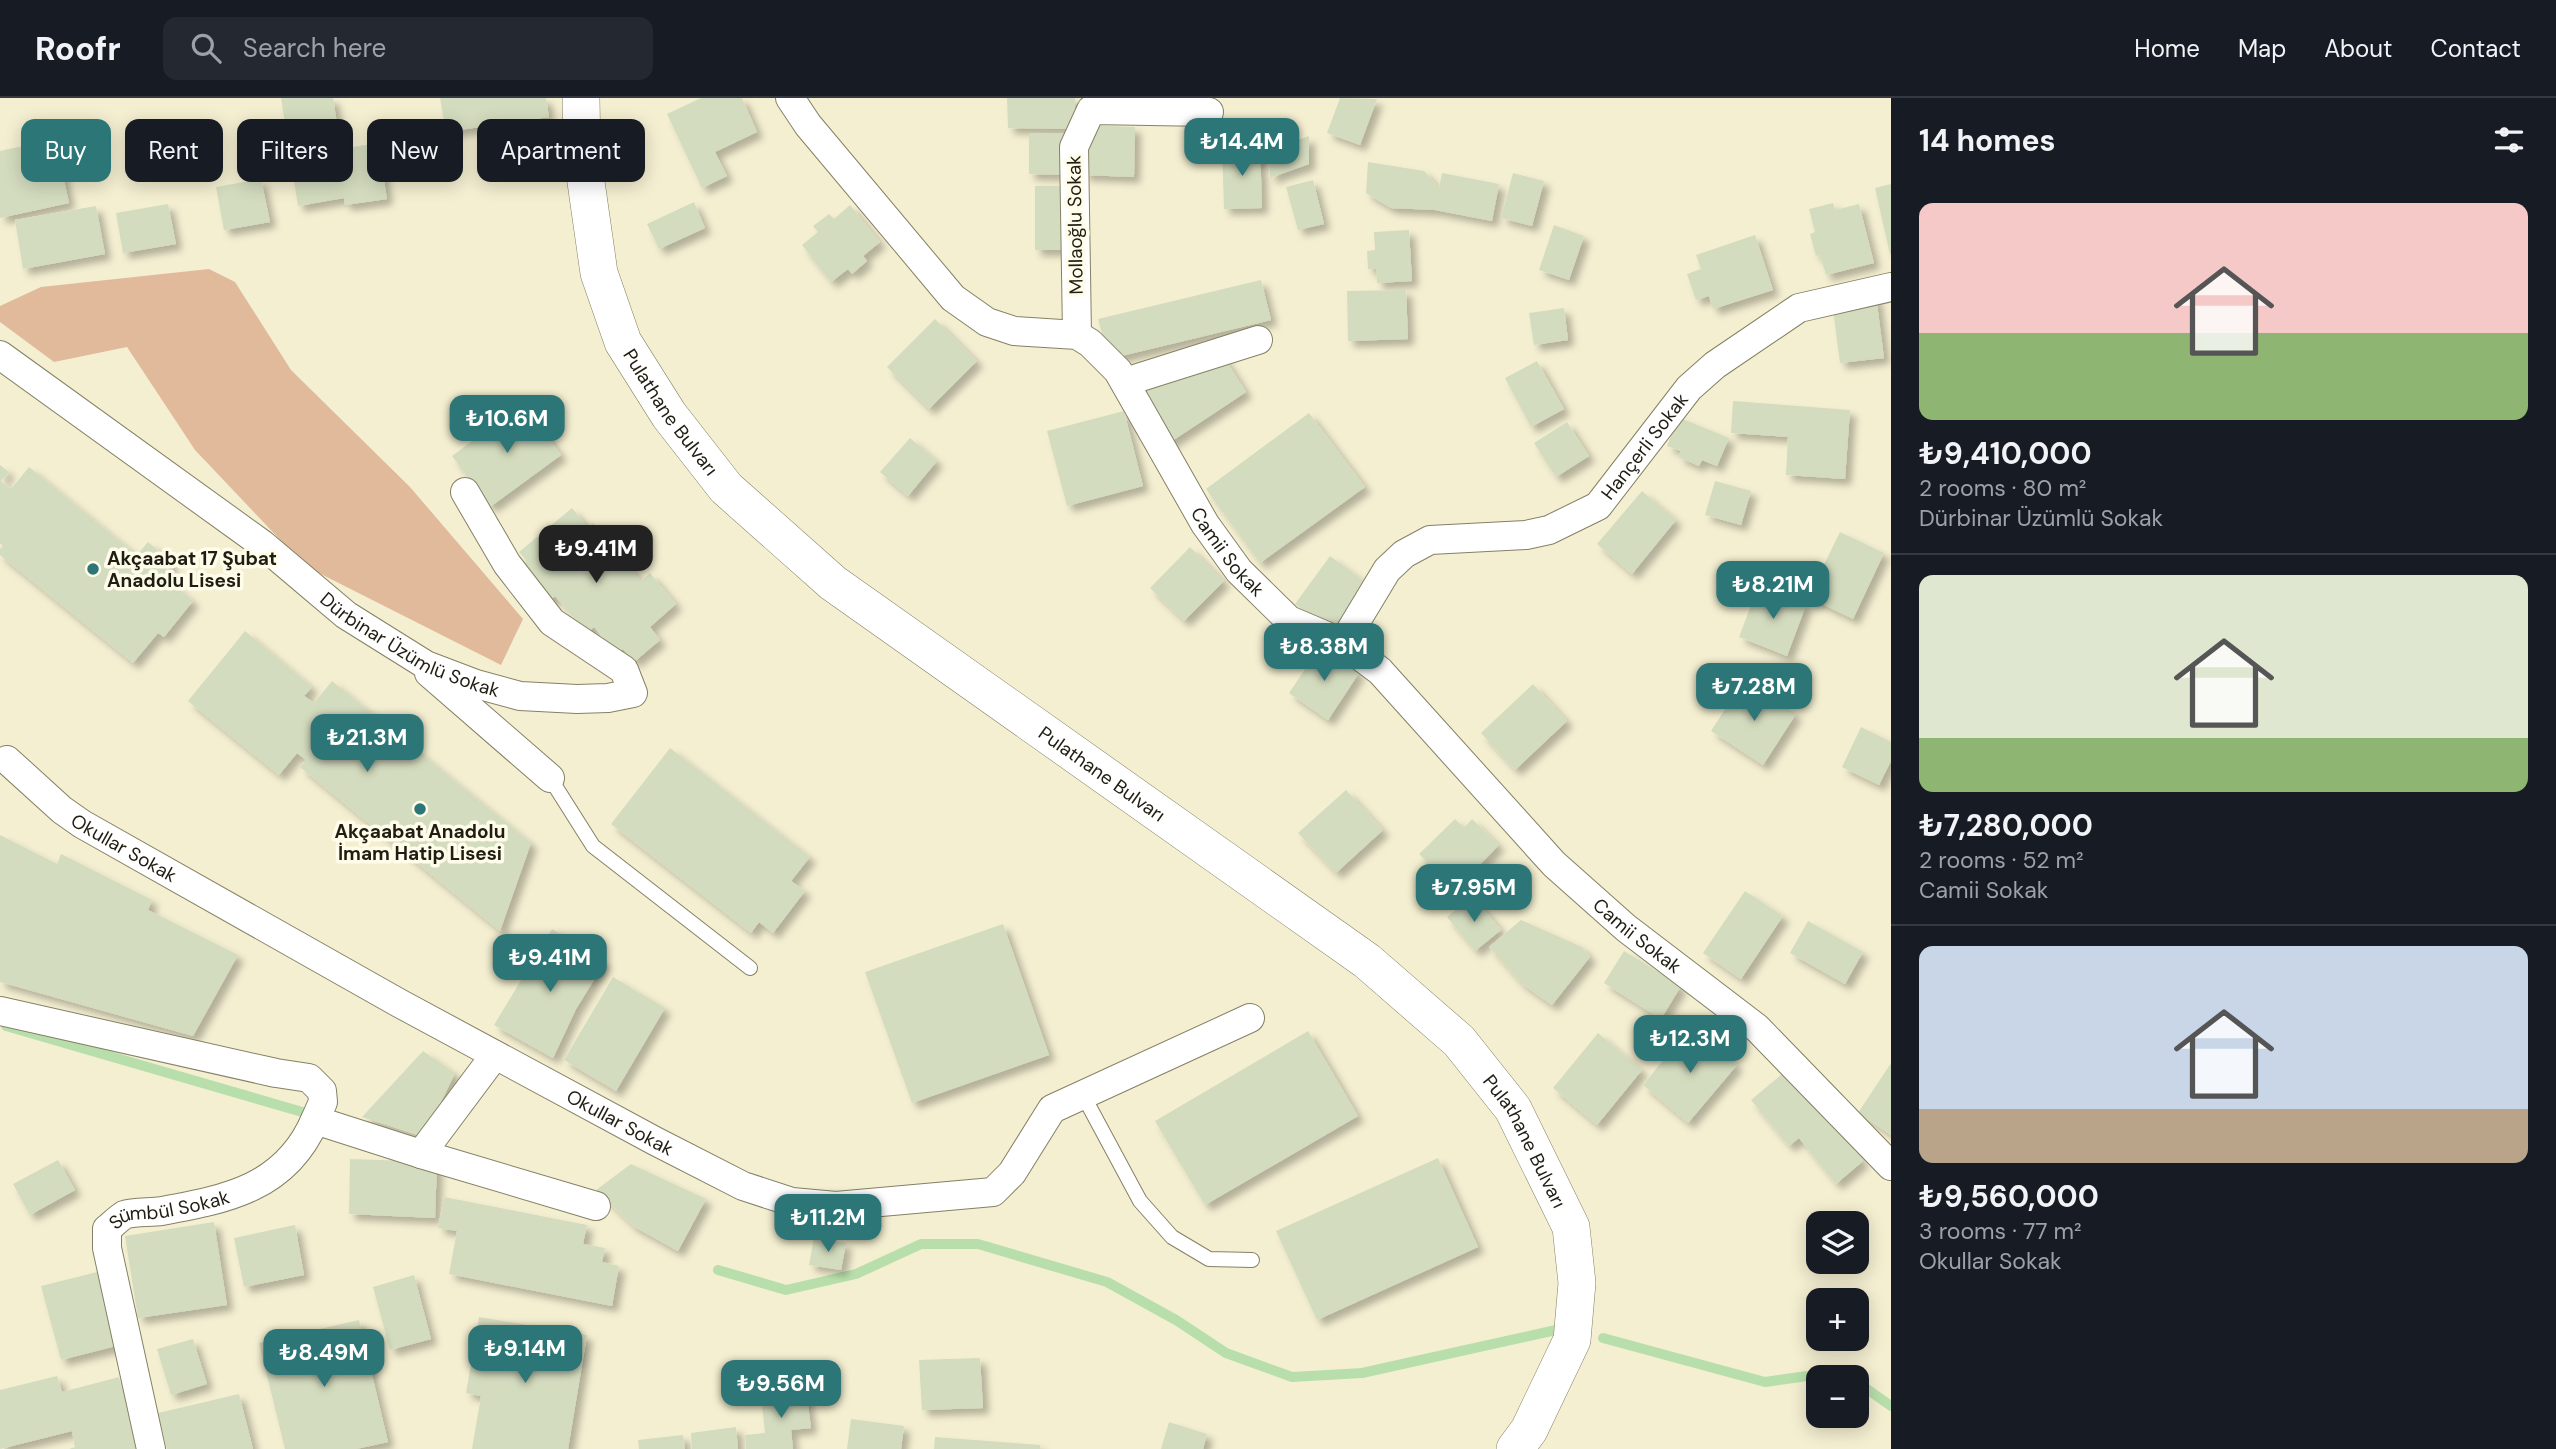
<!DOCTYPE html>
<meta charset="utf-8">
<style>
:root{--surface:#171b24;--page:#242831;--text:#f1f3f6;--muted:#9ea1a6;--line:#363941;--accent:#2c7677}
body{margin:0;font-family:"DM Sans",sans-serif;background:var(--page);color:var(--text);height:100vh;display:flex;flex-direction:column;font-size:26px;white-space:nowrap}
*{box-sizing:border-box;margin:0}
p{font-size:23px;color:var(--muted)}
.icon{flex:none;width:38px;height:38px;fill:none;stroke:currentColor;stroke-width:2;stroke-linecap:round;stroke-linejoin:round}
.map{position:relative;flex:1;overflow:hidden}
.panel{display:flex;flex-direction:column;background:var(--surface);width:665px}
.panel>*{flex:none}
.hud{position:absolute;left:21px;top:21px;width:665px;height:63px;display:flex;gap:14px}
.buttons{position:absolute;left:1806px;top:1113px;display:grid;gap:14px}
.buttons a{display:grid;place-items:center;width:63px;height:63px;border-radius:14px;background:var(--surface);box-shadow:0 4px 18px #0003;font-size:35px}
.price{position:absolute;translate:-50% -60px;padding:0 16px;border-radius:14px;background:var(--accent);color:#fff;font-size:23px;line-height:46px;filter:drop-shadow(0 2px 4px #0008)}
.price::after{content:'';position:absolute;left:50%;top:42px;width:21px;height:16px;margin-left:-10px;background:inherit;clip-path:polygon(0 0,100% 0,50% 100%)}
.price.selected{background:#222;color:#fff}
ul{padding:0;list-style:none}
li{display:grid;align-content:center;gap:14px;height:371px;padding:0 28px}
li+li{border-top:2px solid var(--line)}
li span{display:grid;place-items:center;height:217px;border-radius:14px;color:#555}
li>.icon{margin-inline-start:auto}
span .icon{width:126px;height:126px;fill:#fffc;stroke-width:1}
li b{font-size:30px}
h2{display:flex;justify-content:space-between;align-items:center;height:84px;padding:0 28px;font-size:30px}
.pill{padding:0 24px;border-radius:14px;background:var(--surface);box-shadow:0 4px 18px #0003;font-size:24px;line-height:63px}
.pill.selected{background:var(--accent);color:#fff}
header{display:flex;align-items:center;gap:42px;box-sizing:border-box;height:98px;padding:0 35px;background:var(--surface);border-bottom:2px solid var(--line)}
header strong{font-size:33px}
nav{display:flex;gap:38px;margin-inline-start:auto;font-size:24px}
.search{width:490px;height:63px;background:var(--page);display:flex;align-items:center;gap:18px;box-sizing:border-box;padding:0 24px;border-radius:14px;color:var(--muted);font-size:26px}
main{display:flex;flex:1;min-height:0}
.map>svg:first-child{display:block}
.green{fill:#e0ba9b}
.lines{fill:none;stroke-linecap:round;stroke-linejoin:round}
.stream{stroke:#b8dfab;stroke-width:10}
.building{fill:#d4dcbf;filter:url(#shadow)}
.service-casing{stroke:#858065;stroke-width:16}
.minor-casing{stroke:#858065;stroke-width:30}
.tertiary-casing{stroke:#858065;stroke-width:38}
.service{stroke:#fff;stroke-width:14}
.minor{stroke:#fff;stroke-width:28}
.tertiary{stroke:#fff;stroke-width:37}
.poi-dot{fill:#2c7677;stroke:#fffcea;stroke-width:2.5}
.labels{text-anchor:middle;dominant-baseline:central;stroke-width:7;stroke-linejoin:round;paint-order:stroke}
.street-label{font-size:19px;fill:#201e13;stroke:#fffcea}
.poi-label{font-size:19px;font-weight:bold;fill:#201e13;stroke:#fffcea;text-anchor:start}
</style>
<header>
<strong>Roofr</strong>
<div class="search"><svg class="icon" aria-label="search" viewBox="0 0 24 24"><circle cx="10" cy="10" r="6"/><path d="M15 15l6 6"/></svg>Search here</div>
<nav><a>Home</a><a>Map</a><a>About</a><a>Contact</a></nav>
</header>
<main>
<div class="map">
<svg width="1891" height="1351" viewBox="0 0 1891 1351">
<defs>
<filter id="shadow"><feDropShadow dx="6" dy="6" stdDeviation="3.5" flood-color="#0004"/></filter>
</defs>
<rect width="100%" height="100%" fill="#f4efd1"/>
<path class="green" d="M 209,171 L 235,184 L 291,272 L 410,389 L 523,521 L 501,567 L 305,468 L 195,352 L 127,249 L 54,264 L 0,224 L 0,208 L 41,189 Z"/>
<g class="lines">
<path class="stream" d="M 6,928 L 316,1018
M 718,1172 L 786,1192 L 856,1176 L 921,1146 L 978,1146 L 1107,1184 L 1176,1222 L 1226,1255 L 1292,1279 L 1362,1275 L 1565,1230
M 1603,1240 L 1765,1284 L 1807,1278 L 1819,1279
M 1857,1284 L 1891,1308"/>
</g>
<path class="building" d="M 281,0 L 333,0 L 341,51 L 378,45 L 387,101 L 345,107 L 344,100 L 298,108 Z
M 440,0 L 546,0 L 549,19 L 446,34 Z
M 701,0 L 742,0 L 757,34 L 715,54 L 727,78 L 702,90 L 667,16 Z
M 1007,0 L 1075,0 L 1075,31 L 1008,30 Z
M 1340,0 L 1377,1 L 1360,47 L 1327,35 Z
M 1085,27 L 1135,29 L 1134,79 L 1083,77 Z
M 1029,35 L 1069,35 L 1070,77 L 1029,76 Z
M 1309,38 L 1309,66 L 1270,80 L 1269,52 Z
M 55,41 L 69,105 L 0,120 L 0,53 Z
M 1260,48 L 1262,110 L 1224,111 L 1222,49 Z
M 1368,64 L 1424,73 L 1439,90 L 1442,75 L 1499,86 L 1492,123 L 1435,112 L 1391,110 L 1366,95 Z
M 1513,75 L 1544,83 L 1532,128 L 1501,120 Z
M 261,81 L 270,124 L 224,132 L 216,89 Z
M 1313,82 L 1324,126 L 1298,132 L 1286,89 Z
M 1891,86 L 1891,156 L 1890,156 L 1875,90 Z
M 1035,88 L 1069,88 L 1068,152 L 1035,152 Z
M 694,104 L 705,130 L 659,151 L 647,126 Z
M 1833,105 L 1835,112 L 1859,106 L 1874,165 L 1826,177 L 1820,157 L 1816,158 L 1810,136 L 1815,134 L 1809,111 Z
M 168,106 L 176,146 L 123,155 L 116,115 Z
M 850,107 L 880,144 L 863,158 L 867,163 L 852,176 L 848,171 L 831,184 L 802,147 L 818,134 L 813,128 L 829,116 L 834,121 Z
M 96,108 L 105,156 L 23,171 L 15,122 Z
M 1554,127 L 1584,138 L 1569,182 L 1539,172 Z
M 1409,132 L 1412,183 L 1377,185 L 1376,171 L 1368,171 L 1367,153 L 1375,152 L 1374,134 Z
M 1755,137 L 1773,192 L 1713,211 L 1709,198 L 1696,202 L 1687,176 L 1701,171 L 1696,157 Z
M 1261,182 L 1271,222 L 1109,261 L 1098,221 Z
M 1406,192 L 1408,241 L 1348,243 L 1347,193 Z
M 1876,198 L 1884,260 L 1840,265 L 1832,204 Z
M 1564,210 L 1568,242 L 1534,247 L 1529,215 Z
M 935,221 L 977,263 L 929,311 L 887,269 Z
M 1223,258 L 1246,294 L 1166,347 L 1130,291 Z
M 1537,263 L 1564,311 L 1531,329 L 1505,280 Z
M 1733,303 L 1850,312 L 1845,381 L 1786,377 L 1788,339 L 1731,335 Z
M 523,305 L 561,357 L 490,409 L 452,358 Z
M 1124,313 L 1143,388 L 1067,408 L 1047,333 Z
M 1309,315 L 1365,389 L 1260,465 L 1206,391 Z
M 1678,319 L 1729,340 L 1717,368 L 1702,362 L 1699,368 L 1678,359 L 1681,353 L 1667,348 Z
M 1567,324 L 1589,358 L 1556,379 L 1534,345 Z
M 910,340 L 937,363 L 908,398 L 880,374 Z
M 0,367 L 9,374 L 1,383 L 11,391 L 29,369 L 137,457 L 148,444 L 173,465 L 163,478 L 193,503 L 164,539 L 158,535 L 133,565 L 0,457 L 0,451 L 3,448 L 0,445 Z
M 1715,383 L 1751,393 L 1741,427 L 1705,417 Z
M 1642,393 L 1676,422 L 1632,476 L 1597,446 Z
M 572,410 L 588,430 L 593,425 L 641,483 L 650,475 L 676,506 L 650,529 L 660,542 L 634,564 L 623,551 L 617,556 L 594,529 L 587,535 L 555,498 L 549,503 L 520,468 L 527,463 L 519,454 Z
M 1840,434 L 1884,455 L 1853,521 L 1808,499 Z
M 1190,449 L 1224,483 L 1184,523 L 1150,490 Z
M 1330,458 L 1371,488 L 1335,536 L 1295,506 Z
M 1758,489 L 1806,507 L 1787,558 L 1739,539 Z
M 245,533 L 312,589 L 304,598 L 314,605 L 332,583 L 531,745 L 500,833 L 300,669 L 306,662 L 297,655 L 279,677 L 188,603 Z
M 1320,549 L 1359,575 L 1328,622 L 1289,595 Z
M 1744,582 L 1796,616 L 1763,667 L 1711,633 Z
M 1533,586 L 1567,623 L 1515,672 L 1481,635 Z
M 1861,629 L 1891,644 L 1891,663 L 1879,687 L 1842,669 Z
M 670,650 L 810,759 L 791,783 L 805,793 L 773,835 L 759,824 L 751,835 L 611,726 Z
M 1346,692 L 1383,732 L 1336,775 L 1298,735 Z
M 1455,721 L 1464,730 L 1472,721 L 1499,747 L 1448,799 L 1421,773 L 1429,766 L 1419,756 Z
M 0,737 L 57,766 L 61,756 L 152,802 L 148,812 L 238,857 L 193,938 L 0,884 Z
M 1745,793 L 1783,818 L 1741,881 L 1703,855 Z
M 1473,798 L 1501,832 L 1475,853 L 1447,819 Z
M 1521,822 L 1582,849 L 1590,859 L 1552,907 L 1522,886 L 1489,849 Z
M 1808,823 L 1863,854 L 1845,886 L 1790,855 Z
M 1003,826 L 1049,957 L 912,1005 L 865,874 Z
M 552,831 L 605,864 L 576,911 L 553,960 L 494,927 Z
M 1624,853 L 1681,888 L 1661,921 L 1604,885 Z
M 613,879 L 665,910 L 616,993 L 564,962 Z
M 1691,928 L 1737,967 L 1688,1025 L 1643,987 Z
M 1308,933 L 1358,1018 L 1205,1107 L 1155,1023 Z
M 1598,935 L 1642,972 L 1597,1027 L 1553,990 Z
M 423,953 L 455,975 L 424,1039 L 362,1019 Z
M 1891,965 L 1891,1037 L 1858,1015 Z
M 1787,972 L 1863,1063 L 1836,1086 L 1799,1040 L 1789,1048 L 1751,1002 Z
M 1438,1060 L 1478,1149 L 1317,1222 L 1276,1133 Z
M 350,1061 L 437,1064 L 435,1120 L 349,1116 Z
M 58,1062 L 75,1092 L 30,1117 L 13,1086 Z
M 631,1066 L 706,1101 L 678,1153 L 633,1128 L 596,1092 Z
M 444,1099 L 587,1127 L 583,1146 L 605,1150 L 602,1164 L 619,1168 L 612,1208 L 449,1176 L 457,1133 L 438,1130 Z
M 214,1124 L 227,1207 L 138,1220 L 125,1138 Z
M 295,1127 L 304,1177 L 244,1189 L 234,1140 Z
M 814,1140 L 846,1145 L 841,1172 L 809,1167 Z
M 101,1173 L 120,1247 L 61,1262 L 41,1188 Z
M 414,1177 L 431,1241 L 390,1252 L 373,1189 Z
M 479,1219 L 587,1237 L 568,1351 L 472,1351 L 481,1298 L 466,1295 Z
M 359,1222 L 388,1344 L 356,1351 L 285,1351 L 259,1245 Z
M 193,1241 L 207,1286 L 171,1297 L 157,1251 Z
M 980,1260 L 983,1310 L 922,1312 L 919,1262 Z
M 57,1278 L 62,1294 L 119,1279 L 138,1351 L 69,1351 L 75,1349 L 72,1333 L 0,1351 L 0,1292 Z
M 806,1292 L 811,1330 L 791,1332 L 793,1351 L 746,1351 L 745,1337 L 765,1335 L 761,1296 Z
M 239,1296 L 253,1351 L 167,1351 L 158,1315 Z
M 851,1321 L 904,1328 L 901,1351 L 847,1351 Z
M 1169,1324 L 1207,1336 L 1203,1351 L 1161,1351 Z
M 736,1329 L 738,1351 L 692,1351 L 691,1335 Z
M 683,1337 L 685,1351 L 639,1351 L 638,1342 Z
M 935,1339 L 1040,1347 L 1040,1351 L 934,1351 Z"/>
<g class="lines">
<g class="service-casing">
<path id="service" d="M 550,680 L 593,748 L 750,870
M 1083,997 L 1140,1103 L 1172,1139 L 1209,1161 L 1252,1162"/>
</g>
<g class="minor-casing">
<g id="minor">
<path id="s1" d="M 790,0 L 808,27 L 953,200 L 987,224 L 1014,233 L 1077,237 L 1090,245 L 1118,273 L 1205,426 L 1239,473 L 1289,522 L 1343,545 L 1380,573 L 1554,766 L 1626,830 L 1757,930 L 1891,1068"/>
<path d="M 1077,237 L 1074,49 L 1091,12 L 1209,14"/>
<path id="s2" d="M 0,257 L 262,446 L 346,517 L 426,567 L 476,586 L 520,598 L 577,601 L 608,600 L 633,595 L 624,572 L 552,524 L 507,466 L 465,394"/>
<path d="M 1125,284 L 1258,242"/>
<path id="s3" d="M 1343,545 L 1387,472 L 1404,456 L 1430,442 L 1526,437 L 1549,432 L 1598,408 L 1689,290 L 1715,267 L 1799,210 L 1891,189"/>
<path d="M 429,575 L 550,680"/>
<path id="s4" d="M 7,662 L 62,712 L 82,726 L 399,905 L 655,1043 L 743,1088 L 792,1104 L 836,1108 L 993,1094 L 1012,1075 L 1052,1011 L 1250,920"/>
<path d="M 0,913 L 276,975 L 309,980 L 322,993 L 323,1004 L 315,1022"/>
<path d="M 421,1056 L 596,1108"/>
<path id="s5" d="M 151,1351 L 107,1150 L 107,1131 C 112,1127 119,1120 124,1117 C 135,1113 150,1115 162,1113 C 227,1101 286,1090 315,1022 L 421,1056 L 495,957"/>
</g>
</g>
<g class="tertiary-casing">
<g id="tertiary">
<path id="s6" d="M 581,0 L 582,56 L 599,175 L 623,244 L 669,317 L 726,390 L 833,485 L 1367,863 L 1459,943 L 1513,1011 L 1571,1129 L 1577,1185 L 1572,1242 L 1529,1332 L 1515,1351"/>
</g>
</g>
<use href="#service" class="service"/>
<use href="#minor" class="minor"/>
<use href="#tertiary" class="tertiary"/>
</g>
<g class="poi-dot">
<circle cx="93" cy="471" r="7"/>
<circle cx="420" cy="711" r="7"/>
</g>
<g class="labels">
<g class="street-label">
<text transform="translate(1075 127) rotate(-91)">Mollaoğlu Sokak</text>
<text stroke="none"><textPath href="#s6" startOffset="334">Pulathane Bulvarı</textPath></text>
<text stroke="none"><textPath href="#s3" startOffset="388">Hançerli Sokak</textPath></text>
<text stroke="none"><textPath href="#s1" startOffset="658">Camii Sokak</textPath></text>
<text stroke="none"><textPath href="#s2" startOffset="504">Dürbinar Üzümlü Sokak</textPath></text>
<text stroke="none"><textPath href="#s6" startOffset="901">Pulathane Bulvarı</textPath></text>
<text stroke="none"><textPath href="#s4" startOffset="147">Okullar Sokak</textPath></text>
<text stroke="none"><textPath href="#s1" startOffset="1225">Camii Sokak</textPath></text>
<text stroke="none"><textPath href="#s4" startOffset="714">Okullar Sokak</textPath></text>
<text stroke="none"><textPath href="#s6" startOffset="1468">Pulathane Bulvarı</textPath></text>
<text stroke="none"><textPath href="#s5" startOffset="292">Sümbül Sokak</textPath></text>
</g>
<g class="poi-label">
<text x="107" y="460">Akçaabat 17 Şubat<tspan x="107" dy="22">Anadolu Lisesi</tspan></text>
<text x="420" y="733" text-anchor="middle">Akçaabat Anadolu<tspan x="420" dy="22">İmam Hatip Lisesi</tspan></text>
</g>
</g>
</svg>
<div class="buttons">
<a><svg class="icon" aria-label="layers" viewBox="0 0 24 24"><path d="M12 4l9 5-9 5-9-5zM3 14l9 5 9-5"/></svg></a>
<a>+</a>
<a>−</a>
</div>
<b class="price" style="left:1242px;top:80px">₺14.4M</b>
<b class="price" style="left:507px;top:357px">₺10.6M</b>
<b class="price selected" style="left:596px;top:487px">₺9.41M</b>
<b class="price" style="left:1773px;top:523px">₺8.21M</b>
<b class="price" style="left:1324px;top:585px">₺8.38M</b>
<b class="price" style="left:1754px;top:625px">₺7.28M</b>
<b class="price" style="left:367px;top:676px">₺21.3M</b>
<b class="price" style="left:1474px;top:826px">₺7.95M</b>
<b class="price" style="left:550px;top:896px">₺9.41M</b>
<b class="price" style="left:1690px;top:977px">₺12.3M</b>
<b class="price" style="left:828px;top:1156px">₺11.2M</b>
<b class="price" style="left:525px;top:1287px">₺9.14M</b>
<b class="price" style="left:324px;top:1291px">₺8.49M</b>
<b class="price" style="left:781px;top:1322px">₺9.56M</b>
<div class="hud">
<a class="pill selected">Buy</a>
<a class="pill">Rent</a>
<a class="pill">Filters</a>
<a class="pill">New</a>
<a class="pill">Apartment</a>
</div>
</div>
<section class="panel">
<h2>14 homes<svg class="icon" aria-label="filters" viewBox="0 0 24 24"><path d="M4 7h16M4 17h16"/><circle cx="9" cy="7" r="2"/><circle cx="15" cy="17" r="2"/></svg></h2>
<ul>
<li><span style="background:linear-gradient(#f6c9c9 60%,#8fb573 0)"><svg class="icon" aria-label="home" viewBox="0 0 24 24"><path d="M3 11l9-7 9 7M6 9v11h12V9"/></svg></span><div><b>₺9,410,000</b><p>2 rooms · 80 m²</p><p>Dürbinar Üzümlü Sokak</p></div></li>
<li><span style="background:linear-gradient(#dfe7d0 75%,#8fb573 0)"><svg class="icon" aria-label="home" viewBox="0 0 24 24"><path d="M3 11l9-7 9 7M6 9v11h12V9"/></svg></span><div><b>₺7,280,000</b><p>2 rooms · 52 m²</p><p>Camii Sokak</p></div></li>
<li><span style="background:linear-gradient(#c9d6e8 75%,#b9a48a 0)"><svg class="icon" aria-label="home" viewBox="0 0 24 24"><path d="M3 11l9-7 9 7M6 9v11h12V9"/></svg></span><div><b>₺9,560,000</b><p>3 rooms · 77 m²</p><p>Okullar Sokak</p></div></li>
</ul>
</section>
</main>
